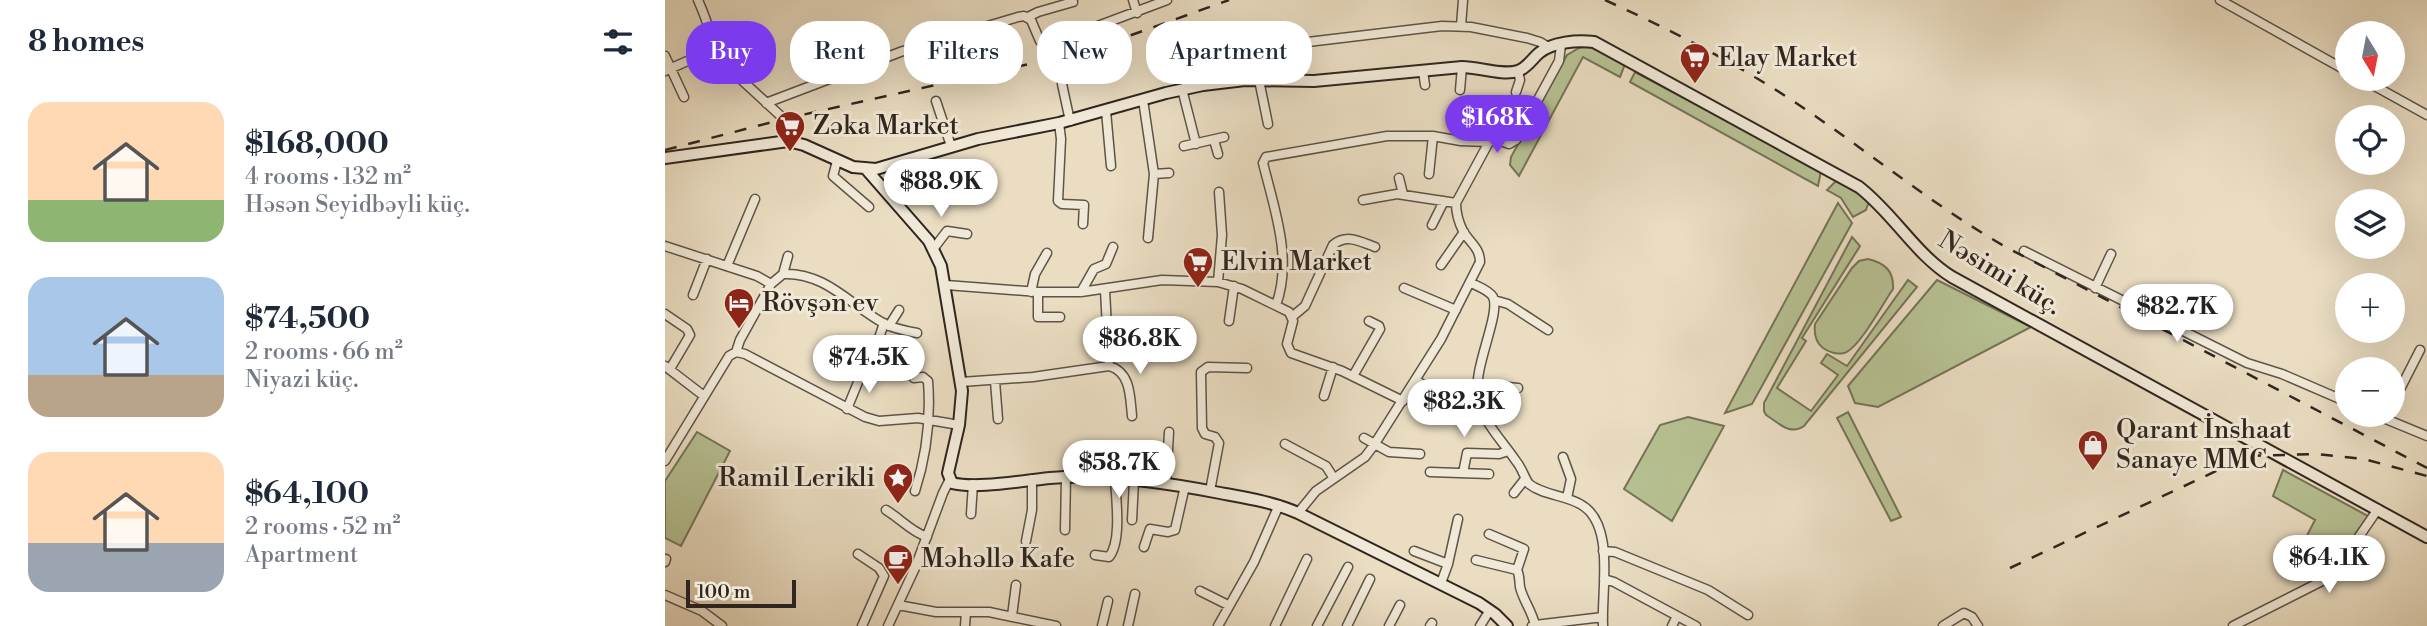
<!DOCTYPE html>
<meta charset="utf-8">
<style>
:root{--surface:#fff;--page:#f2f2f3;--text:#1f2937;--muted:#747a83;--accent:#7c3aed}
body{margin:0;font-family:"Libre Bodoni",serif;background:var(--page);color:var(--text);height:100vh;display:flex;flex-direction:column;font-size:26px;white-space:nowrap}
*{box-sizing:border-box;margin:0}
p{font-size:23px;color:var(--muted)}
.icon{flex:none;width:38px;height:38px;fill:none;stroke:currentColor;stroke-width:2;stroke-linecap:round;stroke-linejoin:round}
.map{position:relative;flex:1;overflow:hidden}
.side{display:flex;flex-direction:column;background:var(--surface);width:665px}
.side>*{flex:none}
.top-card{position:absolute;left:21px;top:21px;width:665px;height:63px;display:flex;gap:14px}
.needle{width:46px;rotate:170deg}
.buttons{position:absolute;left:1670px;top:21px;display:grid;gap:14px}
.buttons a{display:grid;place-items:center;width:70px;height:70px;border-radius:50%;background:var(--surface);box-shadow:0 7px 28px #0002;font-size:35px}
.scale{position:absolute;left:21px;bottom:18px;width:110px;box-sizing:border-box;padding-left:7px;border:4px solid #30261f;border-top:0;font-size:19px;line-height:24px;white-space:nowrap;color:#30261f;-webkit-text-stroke:5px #f1e9d7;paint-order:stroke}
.price{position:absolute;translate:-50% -60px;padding:0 16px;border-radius:24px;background:#fff;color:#222;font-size:23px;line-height:46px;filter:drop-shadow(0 2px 4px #0008)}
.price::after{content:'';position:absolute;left:50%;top:42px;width:21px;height:16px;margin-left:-10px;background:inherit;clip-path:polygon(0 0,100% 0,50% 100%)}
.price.selected{background:var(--accent);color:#fff}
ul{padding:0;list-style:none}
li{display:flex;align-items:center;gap:21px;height:175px;padding:0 28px}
li span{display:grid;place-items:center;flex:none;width:196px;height:140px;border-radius:21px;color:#555}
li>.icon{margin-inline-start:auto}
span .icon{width:84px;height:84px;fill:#fffc;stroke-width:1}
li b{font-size:30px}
h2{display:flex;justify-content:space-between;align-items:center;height:84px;padding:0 28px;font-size:30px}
.pill{padding:0 24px;border-radius:28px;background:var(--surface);box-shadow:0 7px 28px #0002;font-size:24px;line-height:63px}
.pill.selected{background:var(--accent);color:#fff}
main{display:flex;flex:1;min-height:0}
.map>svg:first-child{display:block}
.green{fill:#b7c193;stroke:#747459;stroke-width:2}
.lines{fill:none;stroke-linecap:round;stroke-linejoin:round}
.street-casing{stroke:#5e5448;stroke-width:11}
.secondary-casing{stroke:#30261f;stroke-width:14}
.street{stroke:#f1e9d7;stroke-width:8}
.secondary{stroke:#f1e9d7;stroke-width:10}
.rail{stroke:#30261f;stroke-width:2.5;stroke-dasharray:12 12;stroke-linecap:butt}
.labels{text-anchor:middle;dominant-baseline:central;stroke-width:6;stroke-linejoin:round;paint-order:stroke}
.poi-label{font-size:26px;fill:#30261f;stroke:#f1e9d7;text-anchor:start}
.street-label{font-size:26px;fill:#30261f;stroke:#f1e9d7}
</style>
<main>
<section class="side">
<h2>8 homes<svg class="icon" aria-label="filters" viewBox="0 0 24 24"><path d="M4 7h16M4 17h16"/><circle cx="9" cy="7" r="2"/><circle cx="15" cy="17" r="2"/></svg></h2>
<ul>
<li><span style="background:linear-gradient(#ffd9b3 70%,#8fb573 0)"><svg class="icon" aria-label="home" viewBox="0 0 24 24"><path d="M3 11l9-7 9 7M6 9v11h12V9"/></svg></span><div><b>$168,000</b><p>4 rooms · 132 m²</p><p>Həsən Seyidbəyli küç.</p></div></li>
<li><span style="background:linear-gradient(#a9c7e8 70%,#b9a48a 0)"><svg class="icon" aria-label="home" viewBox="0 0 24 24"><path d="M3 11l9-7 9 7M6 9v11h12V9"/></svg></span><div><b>$74,500</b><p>2 rooms · 66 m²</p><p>Niyazi küç.</p></div></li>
<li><span style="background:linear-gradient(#ffd9b3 65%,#9aa5b1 0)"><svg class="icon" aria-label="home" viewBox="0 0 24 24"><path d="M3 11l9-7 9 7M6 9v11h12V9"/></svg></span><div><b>$64,100</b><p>2 rooms · 52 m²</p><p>Apartment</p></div></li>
</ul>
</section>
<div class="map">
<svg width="1762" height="626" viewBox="0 0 1762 626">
<rect width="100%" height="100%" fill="#eaddc2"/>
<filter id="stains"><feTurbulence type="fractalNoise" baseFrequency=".00286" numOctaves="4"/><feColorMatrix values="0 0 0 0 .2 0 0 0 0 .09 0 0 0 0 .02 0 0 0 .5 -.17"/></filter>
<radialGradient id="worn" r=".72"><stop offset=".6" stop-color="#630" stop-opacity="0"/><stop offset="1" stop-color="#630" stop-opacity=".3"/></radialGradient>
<path class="green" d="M 925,46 L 960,64 L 955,77 L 918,57 L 854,176 L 845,165 L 846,157 L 902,55 L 914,48 Z
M 970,72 L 1156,171 L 1153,186 L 965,82 Z
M 1172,180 L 1201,198 L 1204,201 L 1201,210 L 1188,217 L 1176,198 L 1162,190 Z
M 1173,203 L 1187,223 L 1087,404 L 1060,413 Z
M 1187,237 L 1195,246 L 1137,338 L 1141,341 L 1112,388 L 1146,411 L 1173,375 L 1156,363 L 1162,354 L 1182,366 L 1243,280 L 1252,287 L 1139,426 C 1125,436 1114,423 1101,415 L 1099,411 L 1099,403 Z
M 1203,259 C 1220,263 1229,271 1228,289 C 1218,303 1194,349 1179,353 C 1171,355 1164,352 1158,348 C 1150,342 1149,333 1150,324 L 1187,268 L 1194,261 Z
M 1272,280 L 1366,327 L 1213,407 L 1190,403 L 1183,386 Z
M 1183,412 L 1236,517 L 1226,521 L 1172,418 Z
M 1023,417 L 1059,426 L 1007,521 L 959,489 L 995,425 Z
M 32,432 L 65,451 L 16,546 L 0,538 L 0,481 Z
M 1618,470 L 1703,516 L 1664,573 L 1632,555 L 1650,520 L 1608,496 Z"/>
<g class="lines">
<g class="street-casing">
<path id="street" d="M 33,0 C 41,19 48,34 45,55
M 468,0 L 472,13
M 1555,0 L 1682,71
M 363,17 L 373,12 L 408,2
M 796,26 L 798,0
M 543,40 L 557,82
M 45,55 L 57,62 L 119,119 L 126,128 L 130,142
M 0,56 L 19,97
M 0,71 L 29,58 L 45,55
M 758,71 L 760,85
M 1697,79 L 1762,115
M 594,80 L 603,124
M 397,84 L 405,121
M 795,90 L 797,67
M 851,92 L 855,80 L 853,71
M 478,100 L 489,174 L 483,238
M 271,101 L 286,146
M 101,103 L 238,51 L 353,17 L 359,16 L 366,20 L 375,41 L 382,45 L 502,0
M 441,111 L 446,166
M 394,123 L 396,139 L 393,201 L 397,204 L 419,205 L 418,224
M 549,140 L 553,154
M 531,144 L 517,89 L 553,70 L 604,56 L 626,44 L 777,26 L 806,27 L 862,38 L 875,42 L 883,47
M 519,146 L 559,137
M 172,161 L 168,176 L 204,207
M 489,174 L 504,173
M 764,174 L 768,136
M 734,178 L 738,194
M 698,200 L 732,194 L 791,203
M 767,225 L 779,201
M 0,246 L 92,276 L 106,284 L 75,340 L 71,352
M 269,248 L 282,231 L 302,234
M 1359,251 L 1582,363 L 1617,374 L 1682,402
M 776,265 L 799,232
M 62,266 L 90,199
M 118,274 L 123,256
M 553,282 L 557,235 L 554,192
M 806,283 C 812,286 824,290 828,297 C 836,314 807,370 813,397 C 818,423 837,440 851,461 C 857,468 859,477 864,484 C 878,495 899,495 915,504 C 951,523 936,591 938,626
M 106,284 L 118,274 C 161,272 186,306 220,324 C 230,329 241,331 252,333
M 281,285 L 373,292 L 416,292 L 497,280 L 553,282 L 577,289 L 624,312 L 628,321 L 622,344 L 626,353 L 677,371 L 738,401
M 739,288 L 791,310
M 1430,288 L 1446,254
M 366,292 L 370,274 L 382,253
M 373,292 L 373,317 L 395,317
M 416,292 L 429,269 L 441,264 L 448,247
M 28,295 L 42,259
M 829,300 L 843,304 L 883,330
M 611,305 C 628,259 609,208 598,163 L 601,157 L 722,136 L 768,136 L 796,141 L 824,142
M 0,314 L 22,329 L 25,335 L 5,369
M 628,316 L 640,306 L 668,245 C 682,233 696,242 710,247
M 564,321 L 569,286
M 224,326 L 234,310
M 211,347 L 219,323
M 0,366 L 39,396
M 444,366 C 466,372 465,397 467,416
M 688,376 L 715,329 L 714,326 L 704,321
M 249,378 L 258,377 L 263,381 C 266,420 262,454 250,491
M 751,380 L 778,398
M 330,381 L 333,419
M 296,382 L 368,377 L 444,366 L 440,290
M 811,384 L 853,388
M 659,396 L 668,367
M 1727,405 L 1755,350
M 182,409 L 198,370
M 1711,415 L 1762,436
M 699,438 L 724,452 L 755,454
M 620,444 L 661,466 L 668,477
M 898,457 L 906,479 L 902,498
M 0,461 L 64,356 L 71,352 L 80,354 L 200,417 L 214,421 L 253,418 L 294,425
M 765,472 L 824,474
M 798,473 L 802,453 L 834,454 L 843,451
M 501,484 L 504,432
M 545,491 L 554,443 L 550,437 L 540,434 L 537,428 L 536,372 L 543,367 L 582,368
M 849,493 L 860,479
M 221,510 C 236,519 245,531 262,537
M 633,513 L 651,491 L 700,457 L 709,445 L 776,339 L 815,262 C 815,248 805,243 798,231 C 794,223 791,212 791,203 L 824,142 L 833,140 L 844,144 L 851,140 L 894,61 L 896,45
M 306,514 L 308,484
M 467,520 L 469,481
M 400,530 L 401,477
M 824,534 L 859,549 L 852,570
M 361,541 L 367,510 L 367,479
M 479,547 L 485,529 L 503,532 L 510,530 L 520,486
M 749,551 L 783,564
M 938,551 L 950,552 L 1043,590 L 1083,615
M 193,554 L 214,568 L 219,576 L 197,626
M 430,555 L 444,557 C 457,541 451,499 450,479
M 811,560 L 852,570 C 855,576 854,580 855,587 C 858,600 867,611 870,625 L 867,626
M 0,562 L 1,559
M 939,579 L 949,582 L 1031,626
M 776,583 L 783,564 L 793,519
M 535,591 L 563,605
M 0,595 L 37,611 L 57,626
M 233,605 L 271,612 L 324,612 L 391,626
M 347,616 L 351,585
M 870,625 L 938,617
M 223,626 L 250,568 L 278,493 L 284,481
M 300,626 L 301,612
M 437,626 L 443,601
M 463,626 L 470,594
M 553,626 L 589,562 L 614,505
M 610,626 L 642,559
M 652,626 L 683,567
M 682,626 L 705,579
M 724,626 L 735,605
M 765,626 L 767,623
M 815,626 L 825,610
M 1007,626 L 1012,616
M 1278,626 L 1299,613 L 1307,617 L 1313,626
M 1568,626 L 1667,576 L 1713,509"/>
</g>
<g class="secondary-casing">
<path id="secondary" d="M 0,158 L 123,141 L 139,145 L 188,167 L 211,169 L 313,139 L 394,123 L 501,93 L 538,85 L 580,80 L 649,81 L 797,67 C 814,67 837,76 853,71 C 862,68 867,59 874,53 C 887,42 912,40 929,42 L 1194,187 C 1229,214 1250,254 1287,277 L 1762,537
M 201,169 L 264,241 L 276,266 L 297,391 L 294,425 L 283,473 L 287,483 C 314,490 369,478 399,477 C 451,475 504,483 555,493 C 582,498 608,502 633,513 L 814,603 L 830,614 L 842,626"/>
</g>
<use href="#street" class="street"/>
<use href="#secondary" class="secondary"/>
<path class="rail" d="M 940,0 C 1008,31 1075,65 1137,107 C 1205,153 1268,205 1339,246 L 1762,468
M 0,150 L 119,119 L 422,51 L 564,0
M 1345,568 L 1583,456 L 1651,454 L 1699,459 L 1762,476"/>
</g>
<defs>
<g id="supermarket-pin" transform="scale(1.575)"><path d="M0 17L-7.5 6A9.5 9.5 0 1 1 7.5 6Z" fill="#8f2418" stroke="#f1e9d7"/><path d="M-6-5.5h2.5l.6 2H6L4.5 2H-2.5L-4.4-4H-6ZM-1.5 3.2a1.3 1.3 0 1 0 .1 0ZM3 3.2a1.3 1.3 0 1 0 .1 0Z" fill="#fff"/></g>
<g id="hotel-pin" transform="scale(1.575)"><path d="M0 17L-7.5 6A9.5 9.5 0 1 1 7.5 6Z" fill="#8f2418" stroke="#f1e9d7"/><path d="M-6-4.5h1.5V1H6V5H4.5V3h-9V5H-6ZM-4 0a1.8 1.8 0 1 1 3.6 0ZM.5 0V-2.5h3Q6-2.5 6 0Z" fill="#fff"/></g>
<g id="shop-pin" transform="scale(1.575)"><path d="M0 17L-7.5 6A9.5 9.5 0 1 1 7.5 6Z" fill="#8f2418" stroke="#f1e9d7"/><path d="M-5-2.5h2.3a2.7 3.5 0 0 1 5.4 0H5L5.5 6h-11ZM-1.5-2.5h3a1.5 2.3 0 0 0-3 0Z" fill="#fff"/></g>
<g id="sight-pin" transform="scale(1.575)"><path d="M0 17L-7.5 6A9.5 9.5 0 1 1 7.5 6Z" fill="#8f2418" stroke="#f1e9d7"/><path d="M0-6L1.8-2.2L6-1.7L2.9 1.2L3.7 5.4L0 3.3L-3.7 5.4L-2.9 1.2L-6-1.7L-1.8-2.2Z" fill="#fff"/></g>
<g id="cafe-pin" transform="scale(1.575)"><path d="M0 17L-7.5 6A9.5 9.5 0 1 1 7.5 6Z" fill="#8f2418" stroke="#f1e9d7"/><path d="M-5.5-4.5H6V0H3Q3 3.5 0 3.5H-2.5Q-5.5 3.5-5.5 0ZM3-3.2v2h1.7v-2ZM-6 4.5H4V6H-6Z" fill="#fff"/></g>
</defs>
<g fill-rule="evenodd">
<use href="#supermarket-pin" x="1030" y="58"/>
<use href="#supermarket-pin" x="125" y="126"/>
<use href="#supermarket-pin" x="533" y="262"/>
<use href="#hotel-pin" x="74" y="303"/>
<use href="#shop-pin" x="1428" y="445"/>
<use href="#sight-pin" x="233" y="478"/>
<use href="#cafe-pin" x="233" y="559"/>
</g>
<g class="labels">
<g class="poi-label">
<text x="1053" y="58">Elay Market</text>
<text x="148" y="126">Zəka Market</text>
<text x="556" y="262">Elvin Market</text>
<text x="97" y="303">Rövşən ev</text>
<text x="1451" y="430">Qarant İnshaat<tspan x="1451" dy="30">Sanaye MMC</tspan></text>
<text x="210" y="478" text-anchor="end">Ramil Lerikli</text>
<text x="256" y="559">Məhəllə Kafe</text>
</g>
<g class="street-label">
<text transform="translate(1335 273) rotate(31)">Nəsimi küç.</text>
</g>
</g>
<rect width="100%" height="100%" filter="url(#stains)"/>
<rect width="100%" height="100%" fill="url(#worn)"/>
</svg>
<div class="buttons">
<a><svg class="needle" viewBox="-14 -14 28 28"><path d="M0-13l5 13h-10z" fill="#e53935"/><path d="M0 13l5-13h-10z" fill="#747a83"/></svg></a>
<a><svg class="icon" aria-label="locate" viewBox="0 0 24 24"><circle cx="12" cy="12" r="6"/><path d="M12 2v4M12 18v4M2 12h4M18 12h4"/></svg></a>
<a><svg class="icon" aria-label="layers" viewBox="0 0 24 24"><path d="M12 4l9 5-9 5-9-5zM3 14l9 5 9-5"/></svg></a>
<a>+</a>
<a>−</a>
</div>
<div class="scale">100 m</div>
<b class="price selected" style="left:832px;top:155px">$168K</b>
<b class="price" style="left:276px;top:219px">$88.9K</b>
<b class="price" style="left:1512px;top:344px">$82.7K</b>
<b class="price" style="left:475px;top:376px">$86.8K</b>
<b class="price" style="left:204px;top:395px">$74.5K</b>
<b class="price" style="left:799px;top:439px">$82.3K</b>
<b class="price" style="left:454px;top:500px">$58.7K</b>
<b class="price" style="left:1664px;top:595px">$64.1K</b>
<div class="top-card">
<a class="pill selected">Buy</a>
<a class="pill">Rent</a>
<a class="pill">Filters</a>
<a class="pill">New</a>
<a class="pill">Apartment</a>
</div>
</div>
</main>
